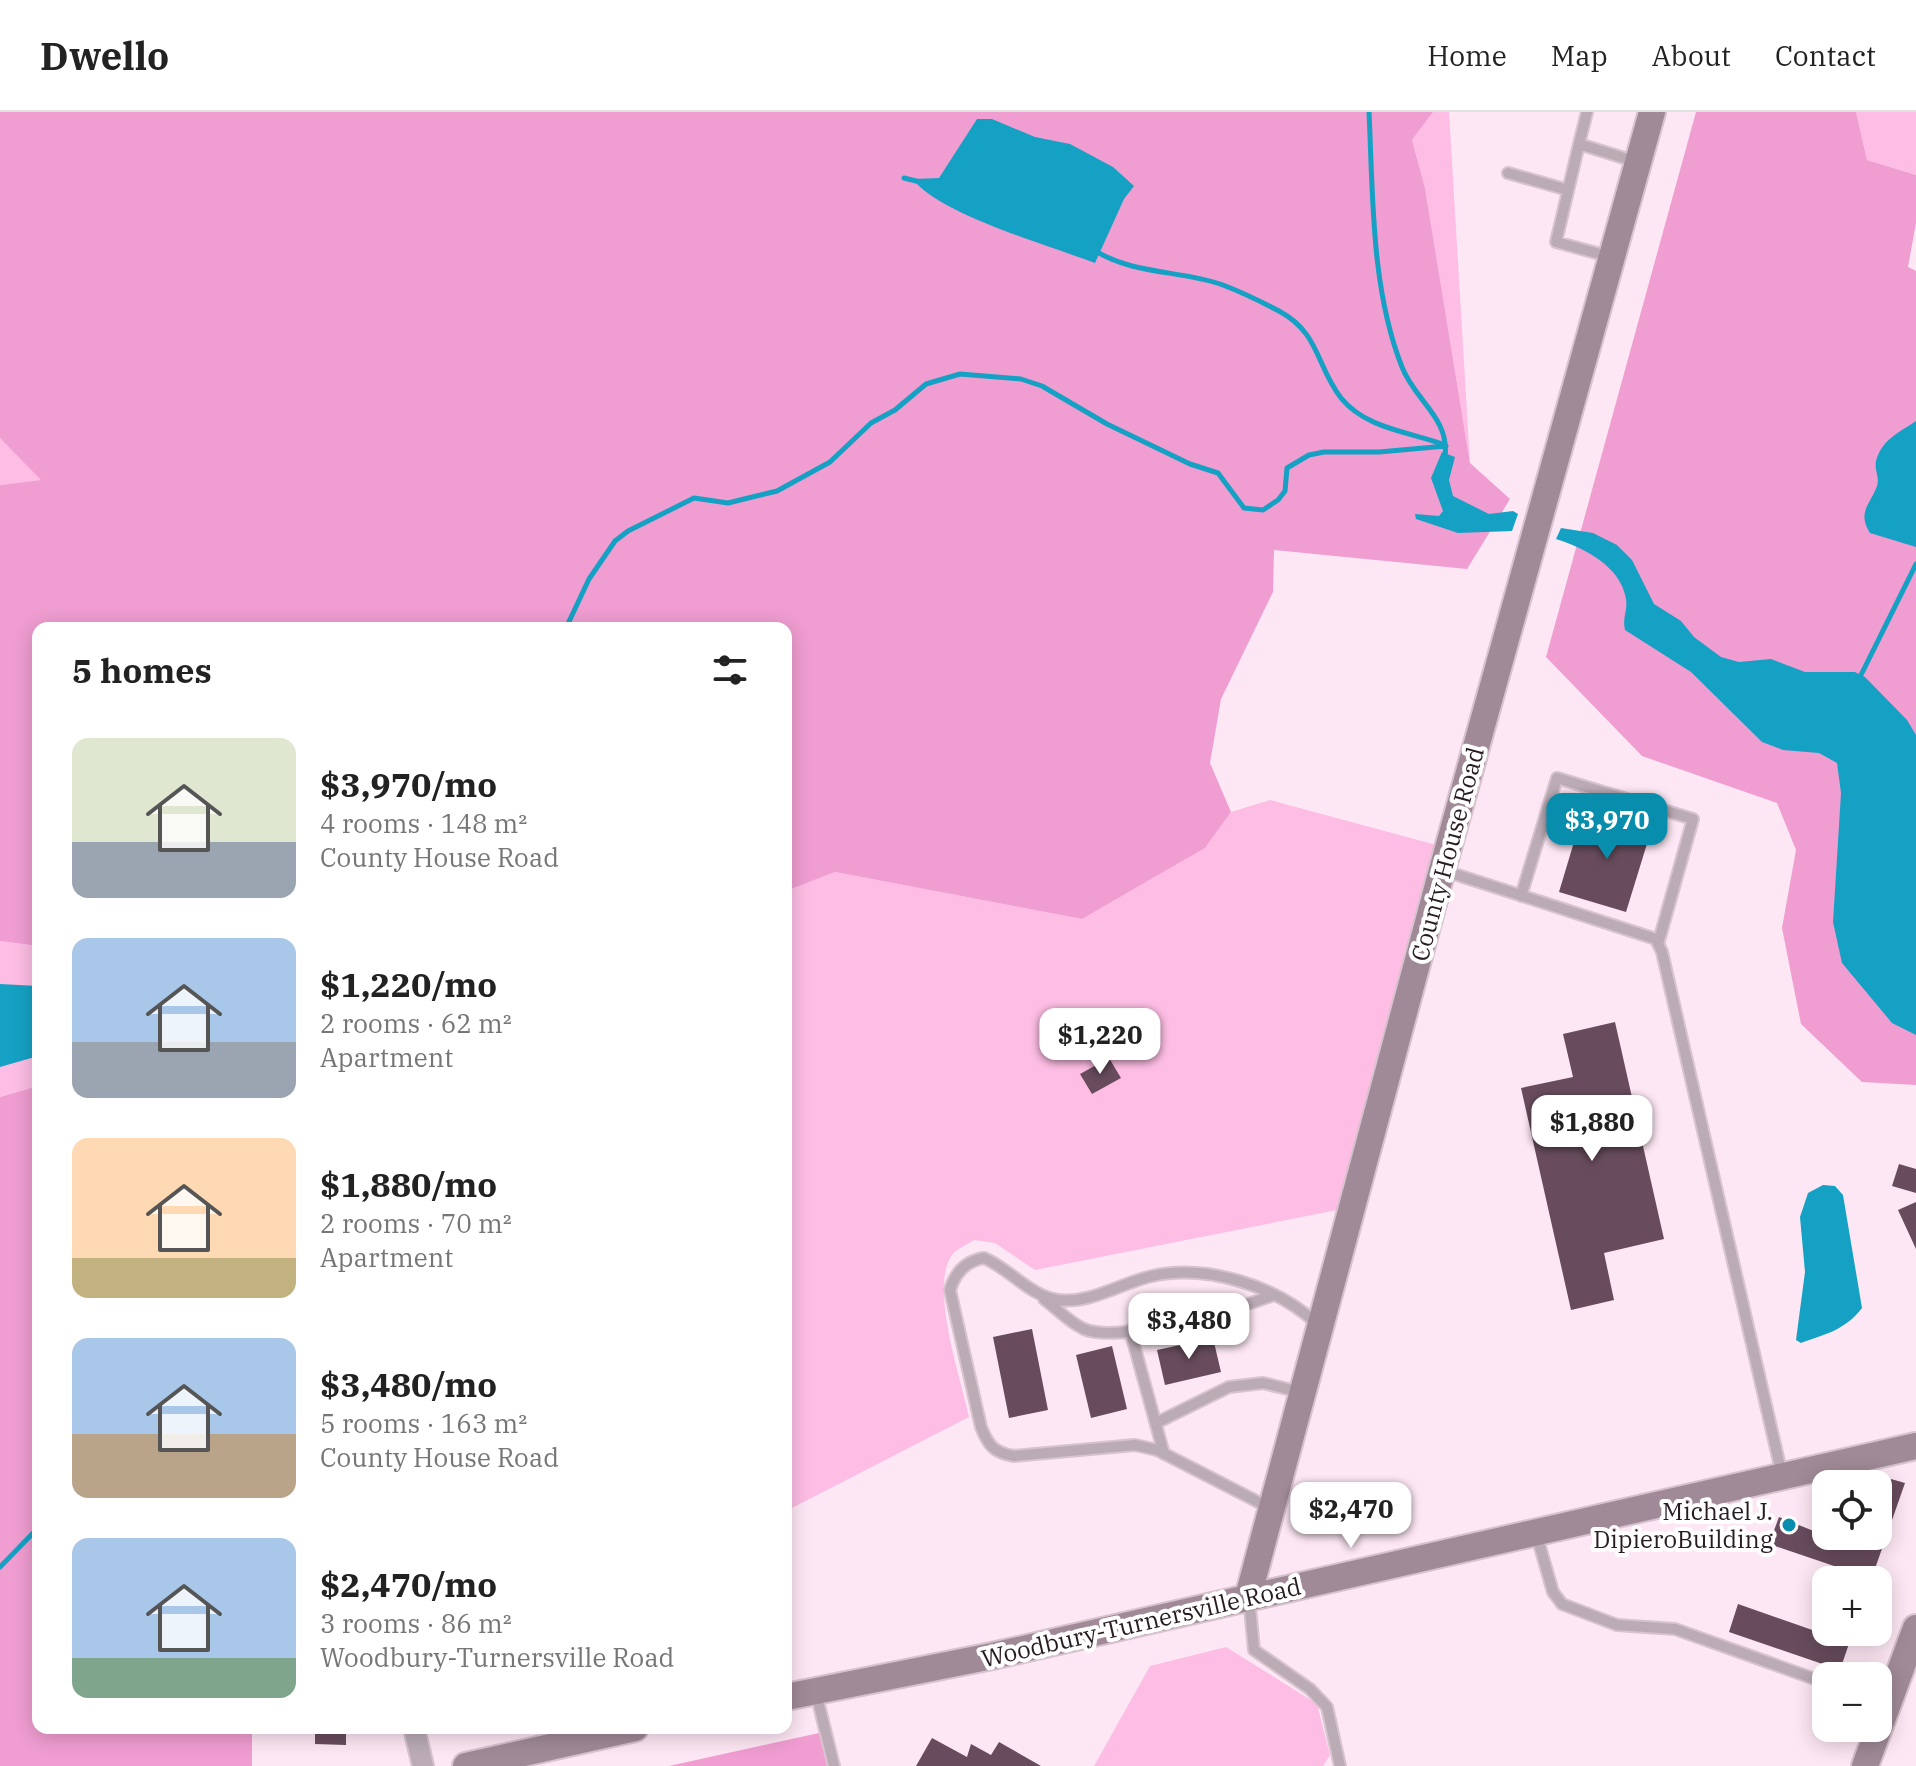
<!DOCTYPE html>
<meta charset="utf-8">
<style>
:root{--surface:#fff;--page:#f2f2f2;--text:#222;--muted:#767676;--line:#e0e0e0;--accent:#098dac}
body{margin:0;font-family:"IBM Plex Serif",serif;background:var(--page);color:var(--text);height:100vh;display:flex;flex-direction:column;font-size:30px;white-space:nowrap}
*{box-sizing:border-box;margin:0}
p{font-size:26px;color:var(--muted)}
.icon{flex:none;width:44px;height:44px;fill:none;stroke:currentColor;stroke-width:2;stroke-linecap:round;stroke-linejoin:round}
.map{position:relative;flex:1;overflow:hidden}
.sheet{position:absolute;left:32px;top:510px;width:760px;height:1112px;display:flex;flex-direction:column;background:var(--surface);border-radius:16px;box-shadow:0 4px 20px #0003}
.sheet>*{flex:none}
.tools{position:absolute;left:1812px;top:1358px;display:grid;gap:16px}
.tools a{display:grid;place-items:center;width:80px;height:80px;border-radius:16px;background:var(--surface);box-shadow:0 4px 20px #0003;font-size:40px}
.price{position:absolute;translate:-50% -68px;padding:0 18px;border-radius:16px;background:#fff;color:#222;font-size:26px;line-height:52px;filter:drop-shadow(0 2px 4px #0008)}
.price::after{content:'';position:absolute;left:50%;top:48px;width:24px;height:18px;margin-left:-12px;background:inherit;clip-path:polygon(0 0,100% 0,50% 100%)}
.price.active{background:var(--accent);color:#fff}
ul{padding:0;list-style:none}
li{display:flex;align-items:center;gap:24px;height:200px;padding:0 40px}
li span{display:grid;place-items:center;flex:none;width:224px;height:160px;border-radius:16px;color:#555}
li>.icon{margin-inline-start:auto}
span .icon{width:96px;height:96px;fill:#fffc;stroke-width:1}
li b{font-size:34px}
h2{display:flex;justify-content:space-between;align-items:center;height:96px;padding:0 40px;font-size:34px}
header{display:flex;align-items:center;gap:48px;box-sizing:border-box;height:112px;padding:0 40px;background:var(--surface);border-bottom:2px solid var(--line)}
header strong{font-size:38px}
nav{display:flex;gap:44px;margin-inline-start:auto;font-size:28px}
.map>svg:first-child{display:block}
.green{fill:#fdbde4}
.forest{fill:#f09dd1}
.water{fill:#15a1c4}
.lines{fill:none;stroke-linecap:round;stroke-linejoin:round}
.stream{stroke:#15a1c4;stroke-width:5}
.building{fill:#684c5d}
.lane-casing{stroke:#d7c2ce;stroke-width:14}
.street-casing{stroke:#d7c2ce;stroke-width:24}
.secondary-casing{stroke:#d7c2ce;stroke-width:30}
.lane{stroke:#baabb4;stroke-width:10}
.street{stroke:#baabb4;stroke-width:20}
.secondary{stroke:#a08a97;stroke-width:26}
.poi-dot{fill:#098dac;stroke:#fff;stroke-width:3}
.labels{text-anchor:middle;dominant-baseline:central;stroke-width:8;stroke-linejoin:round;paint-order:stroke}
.street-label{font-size:24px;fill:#281c23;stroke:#fff}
.poi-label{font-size:24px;fill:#281c23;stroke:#fff;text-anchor:end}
</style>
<header>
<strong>Dwello</strong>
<nav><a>Home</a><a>Map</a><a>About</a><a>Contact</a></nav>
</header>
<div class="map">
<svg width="1916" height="1654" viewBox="0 0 1916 1654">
<rect width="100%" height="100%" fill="#fde7f4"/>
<path class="green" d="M 1433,0 L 1449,0 L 1470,351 L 1425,76 L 1412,28 Z
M 1856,0 L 1916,0 L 1916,63 L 1867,48 Z
M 0,326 L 42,368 L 0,373 Z
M 1270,688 L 1440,734 L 1342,1097 L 1035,1158 L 995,1131 L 974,1128 C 966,1133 954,1138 950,1146 C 931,1181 961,1267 969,1305 L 786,1399 L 786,779 L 835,760 L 1082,807 L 1205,736 L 1231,700 Z
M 0,829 L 38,834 L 38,974 L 0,985 Z
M 1226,1535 L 1317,1592 L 1330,1643 L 1323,1654 L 1094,1654 L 1150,1554 Z"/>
<path class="forest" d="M 0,0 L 1433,0 L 1412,28 L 1425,76 L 1470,351 L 1510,387 L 1467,457 L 1274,438 L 1273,480 L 1221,587 L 1210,651 L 1231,700 L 1205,736 L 1082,807 L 835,760 L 786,779 L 786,516 L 38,516 L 38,834 L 0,829 L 0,373 L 41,368 L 0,326 Z
M 1696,0 L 1856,0 L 1867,48 L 1916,63 L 1916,111 L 1908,155 L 1916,159 L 1916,973 L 1862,970 L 1801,912 L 1782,816 L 1796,738 L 1777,691 L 1642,644 L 1546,545 Z
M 38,974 L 38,1616 L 252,1616 L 252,1654 L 0,1654 L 0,985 Z
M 819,1621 L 827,1654 L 669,1654 Z"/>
<path class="water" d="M 977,7 L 992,7 L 1035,25 L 1070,32 L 1113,55 L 1134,74 L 1124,87 L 1095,151 C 1053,135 936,101 913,67 L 939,66 Z
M 1916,309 L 1916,435 L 1870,421 C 1857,400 1870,393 1877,374 C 1880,365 1874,358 1876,349 C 1882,327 1900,320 1916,309 Z
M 1442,340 L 1455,345 L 1449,368 L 1453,384 L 1489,402 L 1513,399 L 1518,402 L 1512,419 L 1458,421 L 1416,407 L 1415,402 L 1439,404 L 1443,399 L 1431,366 Z
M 1561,416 L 1593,421 L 1617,433 L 1632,448 L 1654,492 L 1681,509 L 1694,525 L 1721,545 L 1739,550 L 1771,547 L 1805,560 L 1855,560 L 1865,565 L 1907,608 L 1916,623 L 1916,923 L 1892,911 L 1842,851 L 1833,810 L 1841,681 L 1837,651 L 1819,641 L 1783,638 L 1762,630 L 1691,560 L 1625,518 C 1622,505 1628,498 1626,487 C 1621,454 1584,436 1556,427 Z
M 0,872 L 38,874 L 38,944 L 0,955 Z
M 1823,1073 L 1835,1074 L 1843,1083 L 1862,1196 C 1845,1218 1826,1222 1801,1231 L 1796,1228 L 1805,1160 L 1800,1105 L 1808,1081 Z"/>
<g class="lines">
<path class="stream" d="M 1369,0 C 1373,83 1371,177 1402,255 C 1415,289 1450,306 1445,345
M 904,66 L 920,70
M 1094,138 C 1133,163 1181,158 1223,173 C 1241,180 1262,190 1279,199 C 1320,221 1316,254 1341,286 C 1366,317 1411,320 1445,333
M 566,516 L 589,467 L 615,429 L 628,419 L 694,386 L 728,391 L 777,379 L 830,350 L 871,311 L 895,298 L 926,272 L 960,262 L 1021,267 L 1042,274 L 1107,312 L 1190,352 L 1218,361 L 1244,396 L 1263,398 L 1278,388 L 1285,379 L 1287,356 L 1309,343 L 1324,340 L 1379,340 L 1446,334
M 1858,569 L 1916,452
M 0,1455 L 38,1416"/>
</g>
<path class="building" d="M 1615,698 L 1654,709 L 1626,800 L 1559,780 L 1580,710 L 1609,719 Z
M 1615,910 L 1664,1127 L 1604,1141 L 1614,1188 L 1571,1198 L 1521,976 L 1573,965 L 1563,922 Z
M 1109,946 L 1121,966 L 1092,982 L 1080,962 Z
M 1899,1052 L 1916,1057 L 1916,1081 L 1892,1074 Z
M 1916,1090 L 1916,1137 L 1898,1098 Z
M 1032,1217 L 1048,1298 L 1009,1306 L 993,1225 Z
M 1213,1226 L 1221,1260 L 1165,1273 L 1157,1238 Z
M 1112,1234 L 1127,1297 L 1091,1306 L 1076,1243 Z
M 1891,1367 L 1905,1371 L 1871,1468 L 1836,1468 L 1840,1456 L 1769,1432 L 1779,1405 L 1826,1424 L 1867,1435 L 1871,1424 L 1878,1424 L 1878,1405 Z
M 1738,1492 L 1818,1520 L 1853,1520 L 1840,1558 L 1729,1520 Z
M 315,1616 L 346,1616 L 346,1633 L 315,1632 Z
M 932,1626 L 967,1645 L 971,1632 L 991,1643 L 999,1630 L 1041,1654 L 916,1654 Z"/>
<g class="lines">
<g class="lane-casing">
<path id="lane" d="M 1587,0 L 1579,32 L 1637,50
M 1579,32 L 1556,130 L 1611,145
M 1508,61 L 1568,78
M 1445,759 L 1656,827 L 1662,840 L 1782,1363
M 1521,784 L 1557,666 L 1693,707 L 1658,832
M 1044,1187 C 1056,1196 1070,1211 1084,1217 C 1119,1232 1234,1198 1271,1184
M 1130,1218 L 1164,1342
M 1156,1311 L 1229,1275 L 1263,1271 L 1300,1280
M 1270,1396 L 1157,1338 L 1135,1333 L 1014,1344 C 994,1341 988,1333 981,1315 L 950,1178 C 955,1161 966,1149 984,1146 C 1010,1157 1030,1184 1058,1188 C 1091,1192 1121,1171 1152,1164 C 1207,1152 1277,1174 1317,1212
M 1536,1421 L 1553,1480 L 1562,1492 L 1617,1513 L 1675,1517 L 1826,1571
M 1249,1486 L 1254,1538 L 1310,1577 L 1327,1595 L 1340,1654
M 816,1581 L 834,1654"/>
</g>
<g class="street-casing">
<path id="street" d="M 414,1616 L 423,1654"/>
</g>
<g class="secondary-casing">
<path id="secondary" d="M 1248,1485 L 1442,758 L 1652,0
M 786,1585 L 992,1544 L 1916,1334
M 466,1654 L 635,1616
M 1865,1654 L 1916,1516"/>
</g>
<use href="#lane" class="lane"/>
<use href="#street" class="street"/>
<use href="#secondary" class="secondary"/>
</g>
<circle class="poi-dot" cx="1789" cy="1413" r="8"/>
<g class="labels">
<g class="street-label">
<text transform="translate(1447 742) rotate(-75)">County House Road</text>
<text transform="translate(1141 1510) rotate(-13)">Woodbury-Turnersville Road</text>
</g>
<g class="poi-label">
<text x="1773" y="1399">Michael J.<tspan x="1773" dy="28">DipieroBuilding</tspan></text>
</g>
</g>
</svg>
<div class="tools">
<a><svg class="icon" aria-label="locate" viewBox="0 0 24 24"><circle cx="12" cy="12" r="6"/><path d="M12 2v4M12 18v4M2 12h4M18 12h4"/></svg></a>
<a>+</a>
<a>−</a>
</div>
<b class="price active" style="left:1607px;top:749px">$3,970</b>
<b class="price" style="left:1100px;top:964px">$1,220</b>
<b class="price" style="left:1592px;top:1051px">$1,880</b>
<b class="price" style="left:1189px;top:1249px">$3,480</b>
<b class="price" style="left:1351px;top:1438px">$2,470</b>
<section class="sheet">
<h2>5 homes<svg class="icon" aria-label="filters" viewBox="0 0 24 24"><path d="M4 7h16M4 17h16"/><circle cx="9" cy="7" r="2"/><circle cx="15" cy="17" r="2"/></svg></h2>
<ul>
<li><span style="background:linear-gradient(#dfe7d0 65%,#9aa5b1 0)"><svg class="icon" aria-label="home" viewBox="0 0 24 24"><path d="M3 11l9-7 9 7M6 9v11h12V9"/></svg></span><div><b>$3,970/mo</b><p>4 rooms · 148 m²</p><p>County House Road</p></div></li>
<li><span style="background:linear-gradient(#a9c7e8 65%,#9aa5b1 0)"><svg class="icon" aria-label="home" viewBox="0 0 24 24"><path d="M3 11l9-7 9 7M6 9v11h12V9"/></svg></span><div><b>$1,220/mo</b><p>2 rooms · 62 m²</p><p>Apartment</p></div></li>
<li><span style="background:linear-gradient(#ffd9b3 75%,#c2b280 0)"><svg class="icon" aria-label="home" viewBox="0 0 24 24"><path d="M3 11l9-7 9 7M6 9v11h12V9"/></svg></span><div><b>$1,880/mo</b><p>2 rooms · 70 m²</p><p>Apartment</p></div></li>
<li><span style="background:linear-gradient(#a9c7e8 60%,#b9a48a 0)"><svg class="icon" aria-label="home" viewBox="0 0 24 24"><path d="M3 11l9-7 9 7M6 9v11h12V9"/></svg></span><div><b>$3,480/mo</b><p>5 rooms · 163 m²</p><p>County House Road</p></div></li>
<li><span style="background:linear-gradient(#a9c7e8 75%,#7fa58c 0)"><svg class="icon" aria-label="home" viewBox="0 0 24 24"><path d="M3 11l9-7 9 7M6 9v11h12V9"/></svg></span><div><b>$2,470/mo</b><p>3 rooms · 86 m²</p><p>Woodbury-Turnersville Road</p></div></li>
</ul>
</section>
</div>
